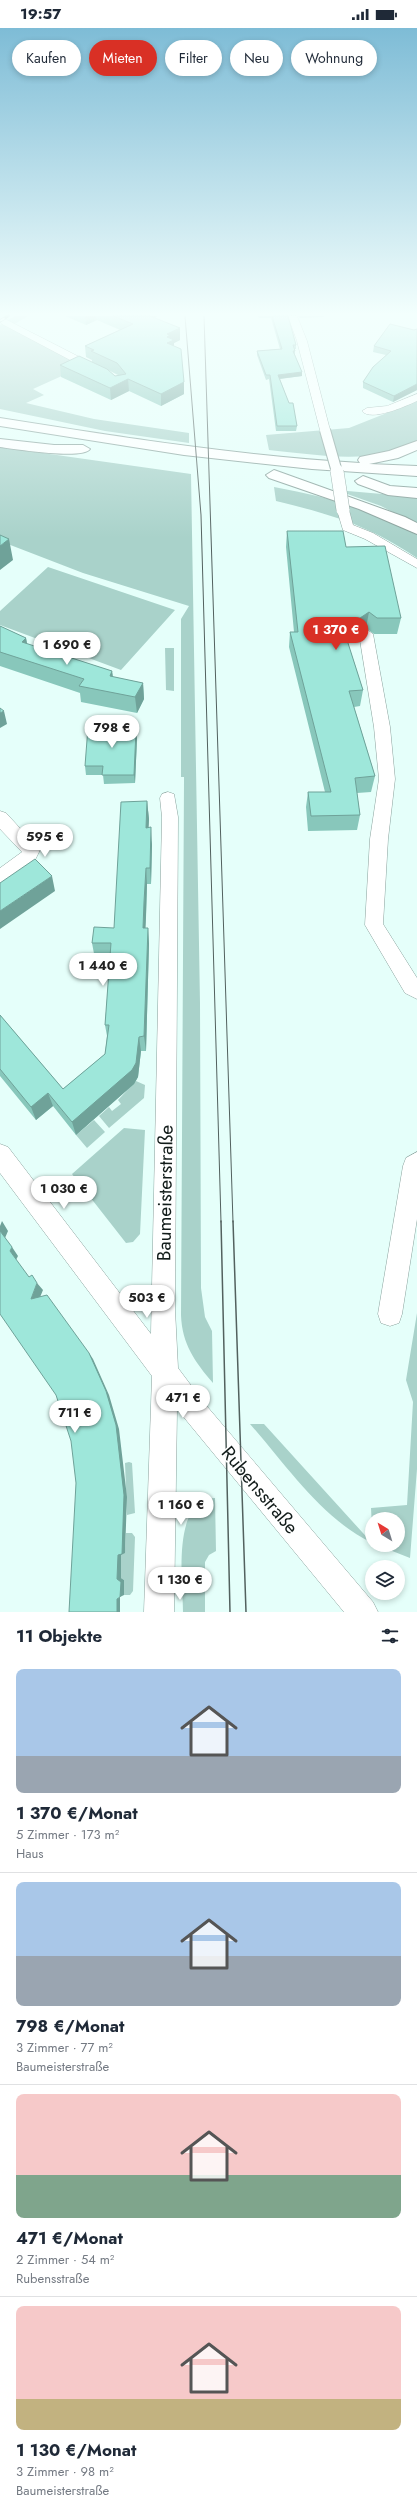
<!DOCTYPE html>
<html lang="de">
<meta charset="utf-8">
<style>
:root{--surface:#fff;--page:#f2f2f3;--text:#1f2937;--muted:#747a83;--line:#e0e1e3;--accent:#d93025}
body{margin:0;font-family:Jost,sans-serif;background:var(--page);color:var(--text);height:100vh;display:flex;flex-direction:column;font-size:15px;white-space:nowrap}
*{box-sizing:border-box;margin:0}
p{font-size:13px;color:var(--muted)}
.icon{flex:none;width:22px;height:22px;fill:none;stroke:currentColor;stroke-width:2;stroke-linecap:round;stroke-linejoin:round}
.map{position:relative;height:1584px;overflow:hidden}
.drawer{display:flex;flex-direction:column;background:var(--surface);flex:1}
.drawer>*{flex:none}
.hud{position:absolute;left:12px;top:12px;width:393px;height:36px;display:flex;gap:8px}
.needle{width:26px;rotate:322deg}
.tools{position:absolute;left:365px;top:1484px;display:grid;gap:8px}
.tools a{display:grid;place-items:center;width:40px;height:40px;border-radius:50%;background:var(--surface);box-shadow:0 2px 6px #0003;font-size:20px}
.price{position:absolute;translate:-50% -34px;padding:0 9px;border-radius:14px;background:#fff;color:#222;font-size:13px;line-height:26px;filter:drop-shadow(0 1px 2px #0008)}
.price::after{content:'';position:absolute;left:50%;top:24px;width:12px;height:9px;margin-left:-6px;background:inherit;clip-path:polygon(0 0,100% 0,50% 100%)}
.price.active{background:var(--accent);color:#fff}
ul{padding:0;list-style:none}
li{display:grid;align-content:center;gap:8px;height:212px;padding:0 16px}
li+li{border-top:1px solid var(--line)}
li span{display:grid;place-items:center;height:124px;border-radius:8px;color:#555}
li>.icon{margin-inline-start:auto}
span .icon{width:72px;height:72px;fill:#fffc;stroke-width:1}
li b{font-size:17px}
h2{display:flex;justify-content:space-between;align-items:center;height:48px;padding:0 16px;font-size:17px}
.chip{padding:0 14px;border-radius:18px;background:var(--surface);box-shadow:0 2px 6px #0003;font-size:14px;line-height:36px}
.chip.active{background:var(--accent);color:#fff}
.status{display:flex;justify-content:space-between;align-items:center;height:28px;padding:0 20px;background:var(--surface);direction:ltr}
.status svg{height:11px;fill:currentColor}
.map>svg:first-child{display:block}
.green{fill:#a9d2ca}
.lines{fill:none;stroke-linecap:round;stroke-linejoin:round}
.minor-casing{stroke:#8aa29d;stroke-width:1}
.highway-casing{stroke:#8aa29d;stroke-width:2}
.minor{fill:#fff;fill-rule:evenodd}
.highway{fill:#fff;fill-rule:evenodd}
.tram-far1{stroke:#52615e;stroke-width:1}
.tram{stroke:#52615e;stroke-width:1.5}
.rail-casing{stroke:#52615e;stroke-width:3}
.rail{stroke:#fff;stroke-width:2;stroke-dasharray:5.5;stroke-linecap:butt}
.minor-bridge-far1-casing{stroke:#8aa29d;stroke-width:12;stroke-linecap:butt}
.minor-bridge-casing{stroke:#8aa29d;stroke-width:14;stroke-linecap:butt}
.minor-bridge-far1{stroke:#fff;stroke-width:10}
.minor-bridge{stroke:#fff;stroke-width:13}
.wall{fill:#88c7bb;fill-rule:evenodd}
.shaded-wall{fill:#6fa299}
.building{fill:#9ee7da;stroke:#6fa299}
.labels{text-anchor:middle;dominant-baseline:central;stroke-width:3;stroke-linejoin:round;paint-order:stroke}
.near-street-label{font-size:19px;fill:#121c1a;stroke:#fff}
</style>
<div class="status"><b>19:57</b><svg viewBox="0 0 49 12"><path d="M0 12V9h3v3zM5 12V6h3v6zM10 12V3h3v9zM15 12V0h3v12zM26 1h20v11H26zM47 4h2v5h-2z"/></svg></div>
<div class="map">
<svg width="417" height="1584" viewBox="0 0 417 1584">
<rect width="100%" height="100%" fill="#e5fffa"/>
<path class="green" d="M 15,288 L 28,288 L 13,297 L 86,337 L 33,361 L 44,367 L 26,375 L 94,391 L 189,405 L 189,415 L 105,403 L 0,381 L 0,297 Z
M 417,373 L 417,412 C 379,439 312,426 269,422 L 266,407 L 349,400 Z
M 0,419 L 191,446 L 200,975 L 201,1260 L 205,1289 L 212,1303 L 213,1355 C 195,1334 182,1316 181,1287 L 184,753 L 184,749 L 181,749 L 181,591 L 189,578 L 83,545 L 0,513 Z
M 274,459 C 324,468 372,481 417,507 L 417,530 C 368,497 333,487 276,473 Z
M 336,462 L 417,469 L 417,497 L 381,478 Z
M 48,539 L 175,582 L 121,642 L 0,597 L 0,583 Z
M 165,620 L 174,620 L 174,663 L 166,662 Z
M 136,1053 L 145,1057 L 144,1070 L 109,1100 L 99,1088 L 109,1079 L 112,1083 L 121,1076 L 118,1072 Z
M 94,1092 L 105,1104 L 87,1120 L 76,1107 Z
M 124,1100 L 145,1102 L 140,1206 L 133,1214 L 126,1215 L 72,1146 Z
M 417,1285 L 417,1441 L 410,1530 L 377,1517 L 398,1517 L 398,1491 L 372,1491 L 372,1499 L 371,1480 L 407,1477 L 413,1374 L 406,1352 Z
M 250,1396 L 264,1396 L 372,1515 C 321,1490 287,1438 250,1396 Z
M 129,1434 L 132,1435 L 135,1485 L 127,1487 L 125,1435 Z
M 215,1470 L 216,1523 L 209,1527 L 205,1534 L 205,1584 L 183,1584 C 183,1554 171,1472 215,1470 Z
M 126,1505 L 132,1505 L 135,1509 L 133,1563 L 130,1567 L 123,1567 L 124,1552 L 121,1550 L 121,1527 L 125,1523 Z"/>
<g class="lines">
<g class="minor-casing">
<path id="minor" d="M 288,288 L 297,288 L 307,313 L 330,402 L 329,404 L 321,404 L 320,402 L 297,313 Z
M 5,291 L 97,338 L 98,340 L 89,342 L 2,296 L 0,294 Z
M 417,366 L 417,373 C 406,378 371,394 362,383 L 367,380 L 387,378 Z
M 343,478 L 349,482 L 353,497 L 373,505 L 417,531 L 417,540 L 365,511 L 343,502 L 337,482 Z
M 366,601 L 373,606 L 390,699 L 395,751 L 388,811 L 383,896 L 417,950 L 417,971 L 405,965 L 365,897 L 370,811 L 379,751 L 374,699 L 359,606 Z
M 168,764 L 174,766 L 178,789 L 175,1282 L 178,1340 L 205,1376 L 373,1574 L 378,1584 L 344,1584 L 177,1381 L 174,1584 L 144,1584 L 152,1348 L 0,1145 L 0,1116 L 8,1119 L 151,1306 L 162,789 L 160,770 L 162,766 Z
M 0,783 L 6,785 L 40,822 L 33,836 L 0,856 L 0,840 L 22,824 L 0,801 Z
M 417,1124 L 417,1191 L 402,1286 L 399,1295 L 390,1298 L 381,1295 L 378,1286 L 403,1138 L 406,1130 Z"/>
</g>
<g class="highway-casing">
<path id="highway" d="M 0,390 C 120,409 239,428 360,435 L 358,432 L 360,429 L 389,423 L 417,413 L 417,422 L 398,430 L 369,436 L 417,438 L 417,448 L 312,441 L 184,427 L 0,398 Z
M 0,411 L 54,417 L 83,417 L 90,421 C 83,432 15,421 0,419 Z
M 274,442 L 405,489 L 417,495 L 417,506 L 359,481 L 269,450 L 266,447 Z
M 363,448 L 390,458 L 417,460 L 417,470 L 388,467 L 358,456 L 355,453 Z"/>
</g>
<use href="#minor" class="minor"/>
<use href="#highway" class="highway"/>
<path class="tram-far1" d="M 185,288 L 201,487 L 221,1194
M 204,288 L 233,1194"/>
<path class="tram" d="M 221,1193 L 230,1584
M 233,1193 L 246,1584"/>
<g class="rail-casing">
<path id="rail" d="M 0,293 L 8,288"/>
</g>
<use href="#rail" class="rail"/>
<g class="minor-bridge-far1-casing">
<path id="minor-bridge-far1" d="M 325,402 L 337,444"/>
</g>
<g class="minor-bridge-casing">
<path id="minor-bridge" d="M 337,443 L 343,482"/>
</g>
<use href="#minor-bridge-far1" class="minor-bridge-far1"/>
<use href="#minor-bridge" class="minor-bridge"/>
</g>
<path class="wall" d="M 65,288 L 158,288 L 154,290 L 180,300 L 180,312 L 174,315 L 174,318 L 184,366 L 161,378 L 129,363 L 111,372 L 61,349 L 60,337 L 92,334 L 92,332 L 86,329 L 85,318 L 120,302 L 97,292 L 86,297 ZM 108,342 L 118,347 L 118,348 L 115,348 Z
M 257,288 L 288,288 L 296,317 L 296,321 L 295,321 L 295,327 L 302,348 L 280,351 L 297,398 L 296,403 L 276,403 L 269,351 L 266,352 L 257,327 L 257,323 L 280,321 L 271,290 L 259,290 Z
M 298,288 L 324,288 L 324,289 L 300,290 Z
M 417,301 L 417,362 L 393,374 L 363,360 L 363,354 L 386,327 L 373,324 L 374,318 Z
M 287,503 L 346,519 L 401,590 L 397,606 L 374,606 L 366,600 L 358,606 L 345,606 L 363,662 L 360,678 L 354,679 L 375,748 L 371,764 L 357,765 L 360,787 L 357,802 L 308,803 L 306,779 L 308,764 L 325,764 L 289,619 L 290,604 L 294,604 L 286,519 Z
M 0,598 L 26,610 L 27,616 L 112,643 L 113,649 L 143,655 L 144,671 L 137,685 L 81,674 L 80,665 L 0,638 Z
M 134,702 L 137,711 L 135,755 L 104,756 L 103,747 L 86,747 L 85,738 Z
M 147,773 L 149,791 L 148,799 L 152,817 L 151,856 L 147,856 L 146,890 L 145,900 L 148,900 L 149,916 L 146,1023 L 141,1023 L 138,1049 L 134,1056 L 76,1107 L 53,1078 L 36,1092 L 0,1048 L 0,987 L 63,1061 L 105,1026 L 107,1008 L 105,997 L 110,931 L 95,931 L 92,915 L 114,900 Z"/>
<path class="shaded-wall" d="M 85,288 L 96,288 L 97,292 L 86,297 Z
M 141,288 L 158,288 L 141,296 Z
M 180,300 L 180,312 L 174,315 L 174,323 L 167,327 L 167,306 Z
M 302,344 L 302,348 L 278,351 L 278,347 Z
M 128,351 L 129,363 L 111,372 L 110,360 Z
M 184,354 L 184,366 L 161,378 L 161,366 Z
M 417,356 L 417,362 L 393,374 L 394,368 Z
M 9,511 L 13,532 L 0,542 L 0,518 Z
M 369,584 L 366,600 L 358,606 L 360,590 Z
M 26,610 L 29,626 L 22,614 Z
M 112,643 L 114,659 L 110,648 Z
M 143,655 L 144,671 L 137,685 L 135,669 Z
M 4,683 L 7,696 L 0,700 L 0,685 Z
M 136,702 L 137,711 L 135,755 L 134,747 Z
M 147,773 L 149,791 L 148,817 L 146,800 Z
M 151,799 L 152,817 L 151,856 L 150,840 Z
M 146,840 L 147,856 L 145,916 L 143,900 Z
M 52,848 L 55,863 L 0,901 L 0,883 Z
M 148,900 L 149,916 L 146,1023 L 144,1008 Z
M 139,1009 L 141,1023 L 138,1049 L 134,1056 L 76,1107 L 72,1094 Z
M 48,1065 L 53,1078 L 36,1092 L 31,1079 Z
M 2,1193 L 8,1203 L 5,1210 L 0,1203 L 0,1198 Z
M 12,1219 L 18,1228 L 16,1232 L 10,1223 Z
M 37,1255 L 43,1262 L 36,1279 L 31,1271 Z
M 89,1325 L 93,1331 L 109,1367 L 119,1401 L 127,1469 L 125,1525 L 121,1527 L 121,1550 L 124,1552 L 124,1567 L 120,1569 L 117,1551 Z
M 120,1569 L 120,1584 L 117,1584 L 117,1571 Z"/>
<path class="building" d="M 113,288 L 150,288 L 180,300 L 167,306 L 170,307 L 167,309 L 174,312 L 167,315 L 181,321 L 184,354 L 161,366 L 128,351 L 110,360 L 60,337 L 79,328 L 107,341 L 115,348 L 126,346 L 117,335 L 91,323 L 94,322 L 85,318 L 133,296 Z
M 272,288 L 288,288 L 296,317 L 293,317 L 295,323 L 293,323 L 302,344 L 278,347 L 289,375 L 293,375 L 297,398 L 277,398 L 270,347 L 266,347 L 257,323 L 282,321 Z
M 390,296 L 414,302 L 417,301 L 417,356 L 394,368 L 363,354 L 373,339 L 391,323 L 374,318 Z
M 287,503 L 343,503 L 346,519 L 385,518 L 401,590 L 377,590 L 369,584 L 360,590 L 340,590 L 363,662 L 349,663 L 375,748 L 355,750 L 360,787 L 311,788 L 308,764 L 331,764 L 290,604 L 298,604 Z
M 0,507 L 9,511 L 0,518 Z
M 0,598 L 26,610 L 22,614 L 112,643 L 110,648 L 143,655 L 135,669 L 79,658 L 84,651 L 0,624 Z
M 0,680 L 4,683 L 0,685 Z
M 134,696 L 134,702 L 136,702 L 134,747 L 102,747 L 103,738 L 85,738 L 88,699 Z
M 147,773 L 146,800 L 151,799 L 150,840 L 146,840 L 144,874 L 143,900 L 148,900 L 144,1008 L 139,1009 L 136,1035 L 132,1042 L 72,1094 L 48,1065 L 31,1079 L 0,1041 L 0,987 L 63,1061 L 105,1026 L 109,997 L 105,997 L 111,915 L 92,915 L 94,899 L 114,900 L 121,774 Z
M 35,831 L 52,848 L 0,883 L 0,855 Z
M 0,1203 L 12,1219 L 10,1223 L 29,1249 L 32,1247 L 37,1255 L 31,1271 L 47,1267 L 89,1325 L 106,1363 L 116,1397 L 124,1467 L 122,1526 L 118,1527 L 117,1551 L 121,1554 L 120,1569 L 117,1571 L 117,1584 L 69,1584 L 76,1455 L 71,1413 L 56,1367 L 0,1286 Z"/>
<linearGradient id="sky" x2="0" y2="1"><stop stop-color="#7ebcd6"/><stop offset="0.56" stop-color="#f3fffd"/><stop offset="1" stop-color="#f3fffd" stop-opacity="0"/></linearGradient>
<rect width="417" height="510" fill="url(#sky)"/>
<g class="labels">
<g class="near-street-label">
<text transform="translate(165 1165) rotate(-89)">Baumeisterstraße</text>
<text transform="translate(260 1462) rotate(50)">Rubensstraße</text>
</g>
</g>
</svg>
<div class="tools">
<a><svg class="needle" viewBox="-14 -14 28 28"><path d="M0-13l5 13h-10z" fill="#e53935"/><path d="M0 13l5-13h-10z" fill="#747a83"/></svg></a>
<a><svg class="icon" aria-label="layers" viewBox="0 0 24 24"><path d="M12 4l9 5-9 5-9-5zM3 14l9 5 9-5"/></svg></a>
</div>
<b class="price active" style="left:336px;top:623px">1 370 €</b>
<b class="price" style="left:67px;top:638px">1 690 €</b>
<b class="price" style="left:112px;top:721px">798 €</b>
<b class="price" style="left:45px;top:830px">595 €</b>
<b class="price" style="left:103px;top:959px">1 440 €</b>
<b class="price" style="left:64px;top:1182px">1 030 €</b>
<b class="price" style="left:147px;top:1291px">503 €</b>
<b class="price" style="left:183px;top:1391px">471 €</b>
<b class="price" style="left:75px;top:1406px">711 €</b>
<b class="price" style="left:181px;top:1498px">1 160 €</b>
<b class="price" style="left:180px;top:1573px">1 130 €</b>
<div class="hud">
<a class="chip">Kaufen</a>
<a class="chip active">Mieten</a>
<a class="chip">Filter</a>
<a class="chip">Neu</a>
<a class="chip">Wohnung</a>
</div>
</div>
<section class="drawer">
<h2>11 Objekte<svg class="icon" aria-label="filters" viewBox="0 0 24 24"><path d="M4 7h16M4 17h16"/><circle cx="9" cy="7" r="2"/><circle cx="15" cy="17" r="2"/></svg></h2>
<ul>
<li><span style="background:linear-gradient(#a9c7e8 70%,#9aa5b1 0)"><svg class="icon" aria-label="home" viewBox="0 0 24 24"><path d="M3 11l9-7 9 7M6 9v11h12V9"/></svg></span><div><b>1 370 €/Monat</b><p>5 Zimmer · 173 m²</p><p>Haus</p></div></li>
<li><span style="background:linear-gradient(#a9c7e8 60%,#9aa5b1 0)"><svg class="icon" aria-label="home" viewBox="0 0 24 24"><path d="M3 11l9-7 9 7M6 9v11h12V9"/></svg></span><div><b>798 €/Monat</b><p>3 Zimmer · 77 m²</p><p>Baumeisterstraße</p></div></li>
<li><span style="background:linear-gradient(#f6c9c9 65%,#7fa58c 0)"><svg class="icon" aria-label="home" viewBox="0 0 24 24"><path d="M3 11l9-7 9 7M6 9v11h12V9"/></svg></span><div><b>471 €/Monat</b><p>2 Zimmer · 54 m²</p><p>Rubensstraße</p></div></li>
<li><span style="background:linear-gradient(#f6c9c9 75%,#c2b280 0)"><svg class="icon" aria-label="home" viewBox="0 0 24 24"><path d="M3 11l9-7 9 7M6 9v11h12V9"/></svg></span><div><b>1 130 €/Monat</b><p>3 Zimmer · 98 m²</p><p>Baumeisterstraße</p></div></li>
</ul>
</section>
